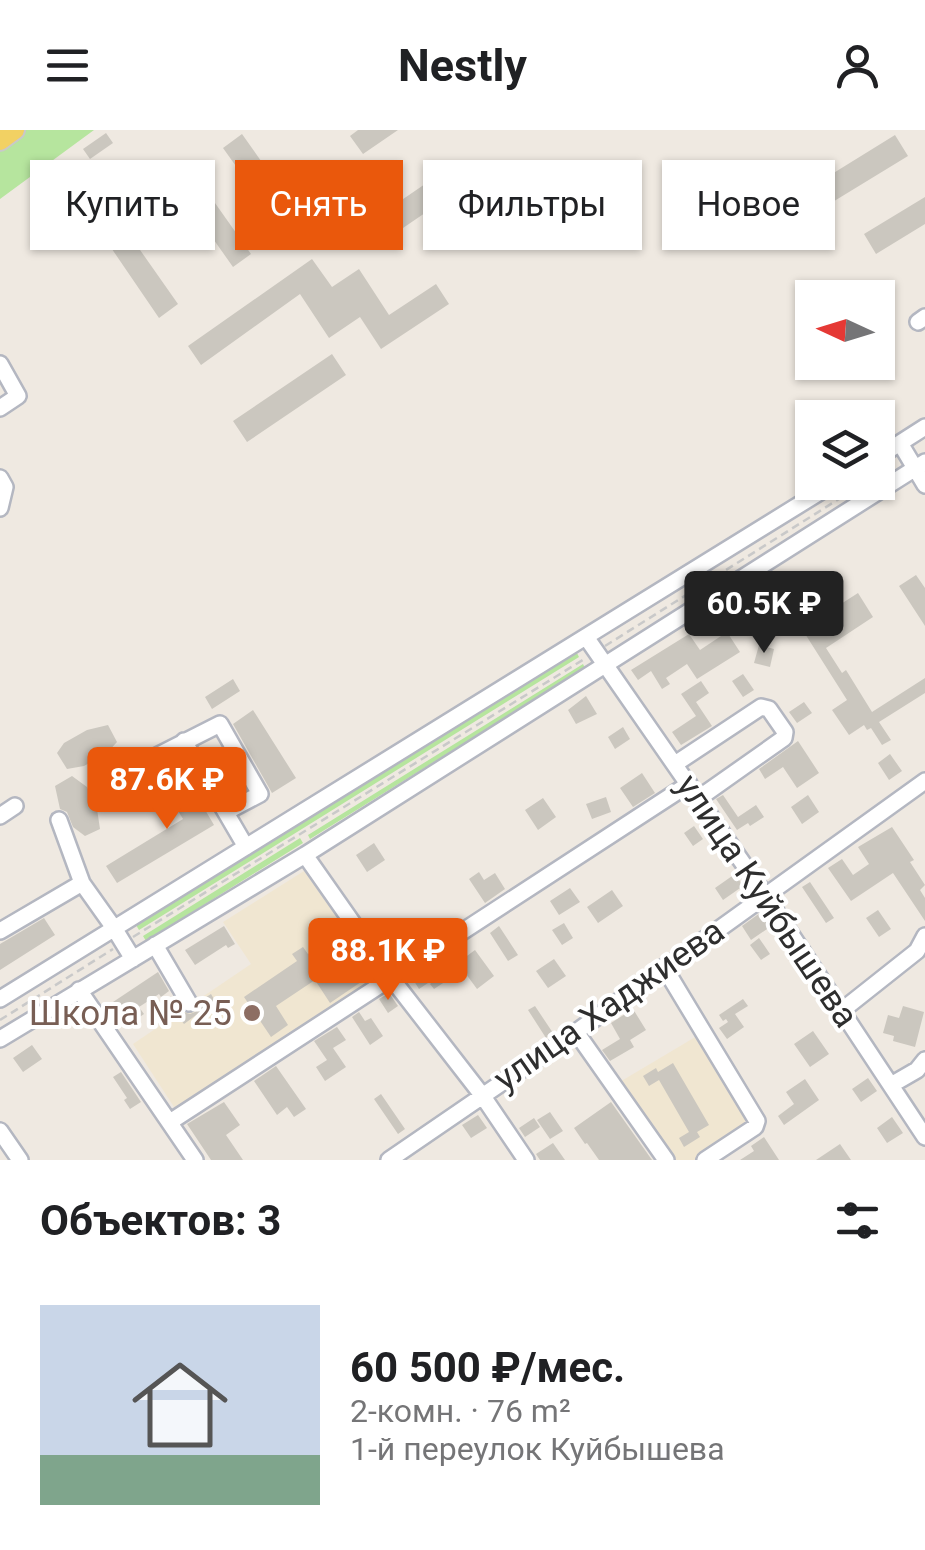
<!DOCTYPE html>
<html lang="ru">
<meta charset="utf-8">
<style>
:root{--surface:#fff;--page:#f6f6f6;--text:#202124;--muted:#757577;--accent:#ea580c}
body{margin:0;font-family:Roboto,sans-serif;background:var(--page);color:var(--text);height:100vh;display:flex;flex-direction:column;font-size:38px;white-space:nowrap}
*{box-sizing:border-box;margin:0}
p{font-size:32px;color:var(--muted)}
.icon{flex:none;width:55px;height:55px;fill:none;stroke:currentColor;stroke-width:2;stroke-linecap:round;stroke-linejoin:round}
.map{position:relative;height:1030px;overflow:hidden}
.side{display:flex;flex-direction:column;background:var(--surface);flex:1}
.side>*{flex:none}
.hud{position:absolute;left:30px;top:30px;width:865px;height:90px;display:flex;gap:20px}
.needle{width:65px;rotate:274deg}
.tools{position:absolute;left:795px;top:150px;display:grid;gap:20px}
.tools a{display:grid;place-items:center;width:100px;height:100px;border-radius:0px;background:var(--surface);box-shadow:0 2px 8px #0004;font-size:50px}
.price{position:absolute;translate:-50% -85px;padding:0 22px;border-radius:10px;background:var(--accent);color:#fff;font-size:32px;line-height:65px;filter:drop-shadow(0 2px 5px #0008)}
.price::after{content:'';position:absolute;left:50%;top:60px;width:30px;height:22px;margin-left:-15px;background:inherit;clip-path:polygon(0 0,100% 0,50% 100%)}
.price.selected{background:#222;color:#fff}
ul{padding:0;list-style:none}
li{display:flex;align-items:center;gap:30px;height:250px;padding:0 40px}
li span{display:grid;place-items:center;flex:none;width:280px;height:200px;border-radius:0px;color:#555}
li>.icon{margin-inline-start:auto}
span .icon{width:120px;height:120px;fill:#fffc;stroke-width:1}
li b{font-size:42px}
h2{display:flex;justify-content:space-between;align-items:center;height:120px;padding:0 40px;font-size:42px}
.chip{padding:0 35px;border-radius:0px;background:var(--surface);box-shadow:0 2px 8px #0004;font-size:35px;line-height:90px}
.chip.selected{background:var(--accent);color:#fff}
header{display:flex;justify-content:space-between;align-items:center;height:130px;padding:0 40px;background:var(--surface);font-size:45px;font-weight:700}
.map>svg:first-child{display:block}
.education{fill:#f0e6d1}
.green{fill:#b6e59e}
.building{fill:#cbc7bf}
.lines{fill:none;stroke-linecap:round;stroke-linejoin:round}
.minor-casing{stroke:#b4b7c1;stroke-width:20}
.major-casing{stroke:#c9c9c9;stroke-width:22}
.path{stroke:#c9c9c9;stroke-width:2.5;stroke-dasharray:8 5;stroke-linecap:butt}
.minor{stroke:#fff;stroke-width:15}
.major{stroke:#f2d163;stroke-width:18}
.education-dot{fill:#8d6e63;stroke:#fff;stroke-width:4}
.labels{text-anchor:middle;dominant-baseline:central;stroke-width:8;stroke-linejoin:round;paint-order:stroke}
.street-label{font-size:35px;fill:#2e2e2e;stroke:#fff}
.education-label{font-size:35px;fill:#785e54;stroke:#fff;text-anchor:end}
</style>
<header><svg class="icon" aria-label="menu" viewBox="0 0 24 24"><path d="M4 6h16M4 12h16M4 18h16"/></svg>Nestly<svg class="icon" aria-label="person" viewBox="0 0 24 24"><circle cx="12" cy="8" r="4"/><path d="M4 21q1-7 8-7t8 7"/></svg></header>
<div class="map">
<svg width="925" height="1030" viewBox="0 0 925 1030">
<rect width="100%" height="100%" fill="#efe9e1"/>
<path class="education" d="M 304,741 L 375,841 L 377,840 L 382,847 L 176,980 L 133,914 L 251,834 L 223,792 Z
M 697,906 L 746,987 L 743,998 L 696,1030 L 671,1030 L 618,953 Z"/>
<path class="green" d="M 25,0 L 94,0 L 0,69 L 0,19 Z
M 576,521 L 579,527 L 139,800 L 136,795 Z
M 583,534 L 585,538 L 310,709 L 308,705 Z
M 300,708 L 303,713 L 146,811 L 143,806 Z"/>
<path class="building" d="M 358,0 L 398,0 L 363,24 L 350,6 Z
M 106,3 L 113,13 L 90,29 L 83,19 Z
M 242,4 L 302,89 L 283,102 L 223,18 Z
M 895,5 L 908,26 L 831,73 L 819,52 Z
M 191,39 L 251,124 L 233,137 L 173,52 Z
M 447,39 L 460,59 L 403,98 L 390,78 Z
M 925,67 L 925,94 L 876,124 L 864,104 Z
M 119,90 L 178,174 L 159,188 L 101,103 Z
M 312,129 L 332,157 L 359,139 L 389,185 L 436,154 L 449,174 L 381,219 L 360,187 L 329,208 L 300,164 L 201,235 L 188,216 Z
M 332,224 L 346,245 L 247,312 L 233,291 Z
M 808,443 L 817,456 L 797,469 L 789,456 Z
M 916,445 L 925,458 L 925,496 L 899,456 Z
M 758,460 L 782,495 L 760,510 L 748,489 L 761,480 L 751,464 Z
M 858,463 L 873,487 L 826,518 L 842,543 L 846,540 L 872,582 L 925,548 L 925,563 L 879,592 L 891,610 L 882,615 L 871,598 L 867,600 L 864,595 L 849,605 L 832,580 L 847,570 L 802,499 Z
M 731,477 L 741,492 L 729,500 L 719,485 Z
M 727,502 L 740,522 L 697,549 L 687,534 L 666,548 L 670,554 L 662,559 L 651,541 L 638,550 L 631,540 L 689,504 L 700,520 Z
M 759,515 L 774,519 L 770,537 L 754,533 Z
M 743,544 L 754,560 L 743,567 L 732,551 Z
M 233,549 L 240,561 L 212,579 L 205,567 Z
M 701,551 L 709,563 L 696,572 L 712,596 L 681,615 L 672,602 L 696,586 L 681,564 Z
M 586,566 L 597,584 L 576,594 L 568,580 Z
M 804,572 L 812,583 L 797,593 L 789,582 Z
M 253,580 L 296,648 L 272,663 L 233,594 Z
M 108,595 L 117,612 L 107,623 L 84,636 L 67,639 L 57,623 L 64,613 L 87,600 Z
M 623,597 L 630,609 L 615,619 L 608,607 Z
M 798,611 L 819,643 L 797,658 L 783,637 L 765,649 L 759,639 Z
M 890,624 L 902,641 L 889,650 L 878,633 Z
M 642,643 L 655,663 L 633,677 L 620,658 Z
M 184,644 L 214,695 L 117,753 L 106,736 L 183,689 L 164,657 Z
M 72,646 L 87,657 L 97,679 L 100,699 L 85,706 L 73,697 L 67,682 L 60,679 L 55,656 Z
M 723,665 L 738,687 L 756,675 L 764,687 L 750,696 L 748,693 L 737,700 L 716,669 Z
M 808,665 L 819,682 L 802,694 L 791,677 Z
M 606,667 L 611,682 L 592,689 L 586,674 Z
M 543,668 L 556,687 L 538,700 L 525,680 Z
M 694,696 L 703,709 L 693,716 L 684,703 Z
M 892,697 L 914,730 L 910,732 L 925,755 L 920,760 L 925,768 L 925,791 L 893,743 L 851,771 L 828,738 L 842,729 L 853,745 L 869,734 L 858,717 Z
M 374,713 L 385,730 L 367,742 L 356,725 Z
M 479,742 L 484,750 L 495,743 L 505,759 L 485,773 L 469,749 Z
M 735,744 L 743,756 L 723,770 L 715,758 Z
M 810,752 L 834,788 L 826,793 L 802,757 Z
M 570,758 L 580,772 L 559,785 L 550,771 Z
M 612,760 L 623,776 L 598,793 L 587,777 Z
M 878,780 L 891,799 L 879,807 L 866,788 Z
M 760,783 L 770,797 L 751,810 L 742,796 Z
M 44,788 L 55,805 L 0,840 L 0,814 Z
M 564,793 L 573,808 L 562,815 L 552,800 Z
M 224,796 L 235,814 L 228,818 L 226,815 L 195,835 L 185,820 Z
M 499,796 L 518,825 L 508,831 L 490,803 Z
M 337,804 L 350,824 L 344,828 L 361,852 L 330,873 L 315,850 L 276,876 L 288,895 L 271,907 L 244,867 L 297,831 L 292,824 L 303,817 L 308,824 Z
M 413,806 L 420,816 L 400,829 L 393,819 Z
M 759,808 L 770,824 L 761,830 L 750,815 Z
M 475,820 L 494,846 L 477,859 L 463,840 L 434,859 L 430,854 L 440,845 L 419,859 L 412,848 L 441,829 L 448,840 Z
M 554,829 L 566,846 L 548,858 L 536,841 Z
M 158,842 L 169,861 L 161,867 L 159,864 L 139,877 L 144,884 L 128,895 L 113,872 Z
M 389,863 L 398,876 L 388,883 L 379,869 Z
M 211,864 L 215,871 L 184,894 L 178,886 L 183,882 L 190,884 L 195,882 L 199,878 L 200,871 Z
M 743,869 L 748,876 L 735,884 L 744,897 L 727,909 L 719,898 L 728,892 L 726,889 L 723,891 L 719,885 Z
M 535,876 L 553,903 L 546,908 L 528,880 Z
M 903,876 L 924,882 L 915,917 L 893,911 L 894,906 L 883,903 L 888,885 L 899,888 Z
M 633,879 L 646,900 L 630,910 L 634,917 L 610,931 L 602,920 L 620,909 L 611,893 Z
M 359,882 L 365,891 L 371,888 L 383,906 L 370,915 L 352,887 Z
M 337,897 L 346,910 L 333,918 L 346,937 L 325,951 L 316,937 L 327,930 L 314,911 Z
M 813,901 L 829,924 L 810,937 L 794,914 Z
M 32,915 L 42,929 L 23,942 L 13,928 Z
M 673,933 L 709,995 L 697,1002 L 700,1007 L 684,1017 L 679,1008 L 689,1002 L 659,950 L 649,956 L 643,946 L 656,938 L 658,942 Z
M 276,936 L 306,979 L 294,987 L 287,977 L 277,985 L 254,951 Z
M 121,942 L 141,972 L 130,979 L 124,970 L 127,968 L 113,947 Z
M 868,948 L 877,961 L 861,972 L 852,959 Z
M 805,949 L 819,970 L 784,995 L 778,986 L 794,974 L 786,962 Z
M 381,964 L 405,999 L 398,1004 L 374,969 Z
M 224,972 L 240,995 L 226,1005 L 243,1030 L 211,1030 L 187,994 Z
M 611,972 L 652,1030 L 599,1030 L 587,1013 L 585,1014 L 574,998 Z
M 550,982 L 563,1001 L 550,1009 L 537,990 Z
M 478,985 L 487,998 L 471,1008 L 462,995 Z
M 892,987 L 903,1003 L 887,1013 L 877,998 Z
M 534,988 L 540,997 L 525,1007 L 519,998 Z
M 764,1007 L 779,1030 L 740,1030 L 754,1021 L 751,1016 Z
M 553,1013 L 565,1030 L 540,1030 L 536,1024 Z
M 840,1014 L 851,1030 L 816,1030 Z"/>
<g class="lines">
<g class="minor-casing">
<path id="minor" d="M 918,192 L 925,187
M 0,234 L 18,266 L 0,278
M 925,297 L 900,313 L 925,355
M 878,327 L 900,313
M 0,348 L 5,357 L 0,378
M 586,507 L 765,765 L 925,1007
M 184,611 L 246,717
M 145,632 L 220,594 L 260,664 L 226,682
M 675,634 L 761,577 L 769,579 L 785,602 L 784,608 L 699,668
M 0,686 L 15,676
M 59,690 L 82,753 L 114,798 L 133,829
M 305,725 L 392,849 L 482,965 L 526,1030
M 0,801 L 82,753
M 155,815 L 189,873
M 664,837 L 757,991 L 755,997 L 705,1030
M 79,860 L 195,1030
M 0,869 L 836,352
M 840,882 L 917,821 L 925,806
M 576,902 L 666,1030
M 0,909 L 305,725 L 925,332
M 891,955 L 917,940 L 925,930
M 170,992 L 689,654
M 0,1001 L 20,1030
M 389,1030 L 576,902 L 925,651"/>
</g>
<g class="major-casing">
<path id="major" d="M 0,11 L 15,0"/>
</g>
<path class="path" d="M 878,345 L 892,335
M 605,516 L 866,352
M 133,807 L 586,528
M 0,890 L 113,819"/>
<use href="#minor" class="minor"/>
<use href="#major" class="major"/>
</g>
<circle class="education-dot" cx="252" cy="883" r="10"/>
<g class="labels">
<g class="street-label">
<text transform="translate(767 771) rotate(56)">улица Куйбышева</text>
<text transform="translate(609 875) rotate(-35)">улица Хаджиева</text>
</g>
<g class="education-label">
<text x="232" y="883">Школа № 25</text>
</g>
</g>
</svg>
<div class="tools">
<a><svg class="needle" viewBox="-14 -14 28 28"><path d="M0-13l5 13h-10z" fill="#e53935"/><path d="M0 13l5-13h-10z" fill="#757577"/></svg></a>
<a><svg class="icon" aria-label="layers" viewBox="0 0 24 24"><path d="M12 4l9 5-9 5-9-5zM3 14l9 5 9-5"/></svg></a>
</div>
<b class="price selected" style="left:764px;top:526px">60.5K ₽</b>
<b class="price" style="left:167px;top:702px">87.6K ₽</b>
<b class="price" style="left:388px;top:873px">88.1K ₽</b>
<div class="hud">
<a class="chip">Купить</a>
<a class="chip selected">Снять</a>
<a class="chip">Фильтры</a>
<a class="chip">Новое</a>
</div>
</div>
<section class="side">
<h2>Объектов: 3<svg class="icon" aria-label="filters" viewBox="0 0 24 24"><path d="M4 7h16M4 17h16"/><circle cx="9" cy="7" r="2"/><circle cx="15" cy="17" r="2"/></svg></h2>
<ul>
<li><span style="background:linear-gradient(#c9d6e8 75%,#7fa58c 0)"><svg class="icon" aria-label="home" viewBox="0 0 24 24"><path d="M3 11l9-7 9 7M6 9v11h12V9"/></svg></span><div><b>60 500 ₽/мес.</b><p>2-комн. · 76 m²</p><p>1-й переулок Куйбышева</p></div></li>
</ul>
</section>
